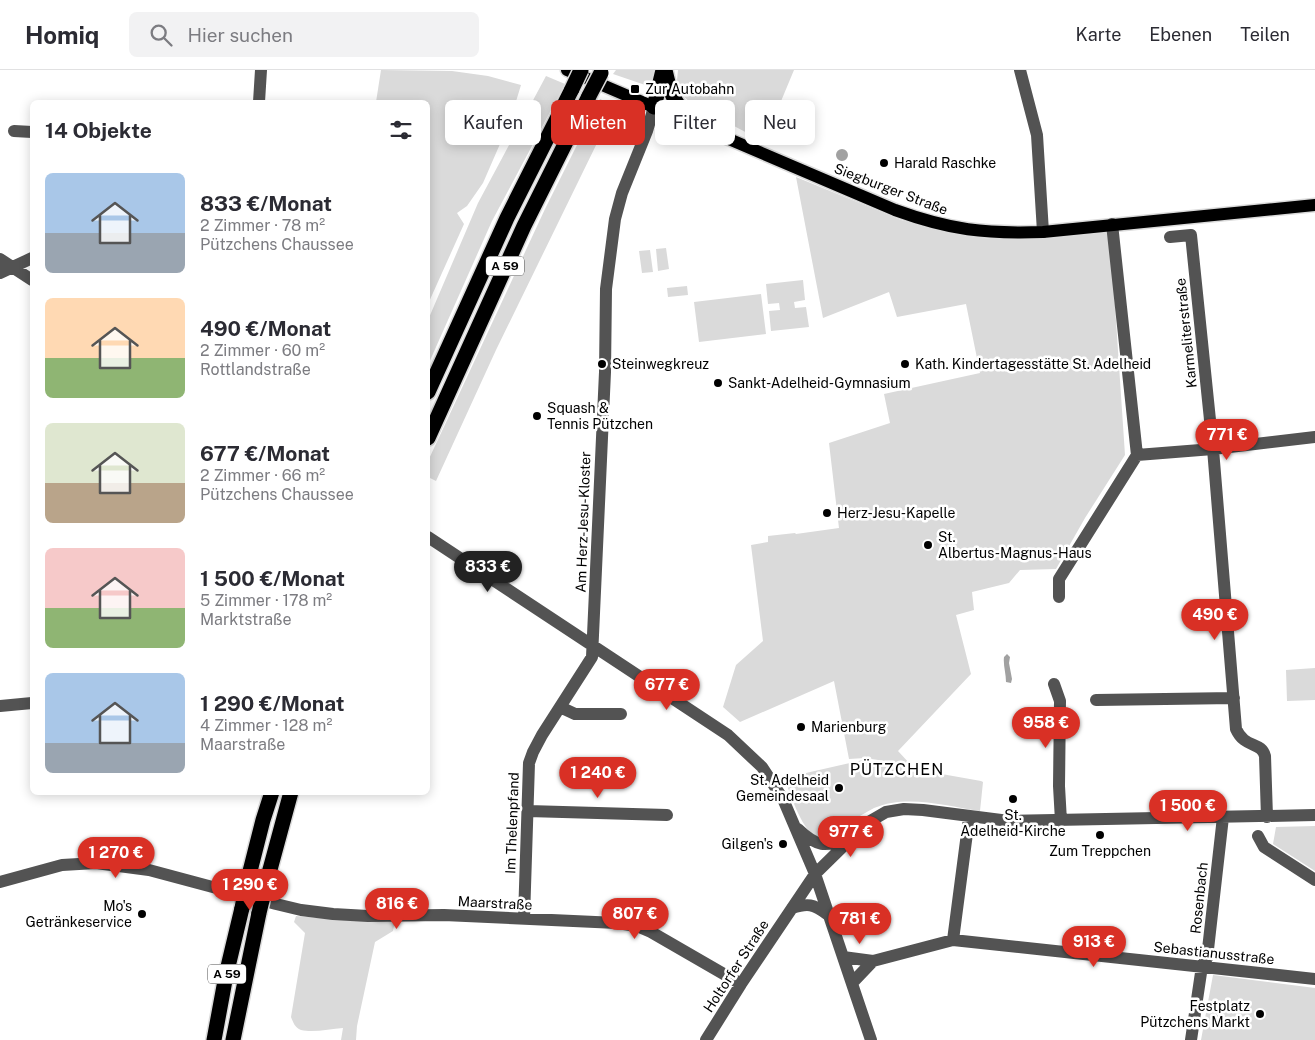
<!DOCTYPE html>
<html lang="de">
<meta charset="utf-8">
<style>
:root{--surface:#fff;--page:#f2f2f3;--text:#2b2b33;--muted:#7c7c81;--line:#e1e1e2;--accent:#d93025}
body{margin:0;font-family:"Public Sans",sans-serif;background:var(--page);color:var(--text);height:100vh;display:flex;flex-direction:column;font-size:19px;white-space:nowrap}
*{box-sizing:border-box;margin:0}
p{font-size:16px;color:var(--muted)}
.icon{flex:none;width:28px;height:28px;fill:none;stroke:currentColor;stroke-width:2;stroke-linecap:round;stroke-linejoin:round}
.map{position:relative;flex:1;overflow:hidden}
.details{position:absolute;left:30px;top:30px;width:400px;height:695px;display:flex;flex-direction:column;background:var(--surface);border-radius:8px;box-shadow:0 2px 12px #0003}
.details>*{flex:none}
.guide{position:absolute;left:445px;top:30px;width:475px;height:45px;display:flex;gap:10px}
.price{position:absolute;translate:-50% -42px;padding:0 11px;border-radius:18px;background:var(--accent);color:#fff;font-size:16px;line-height:32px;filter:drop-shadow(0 1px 2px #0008)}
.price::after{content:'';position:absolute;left:50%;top:30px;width:15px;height:11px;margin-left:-8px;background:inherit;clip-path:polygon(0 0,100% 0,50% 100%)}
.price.selected{background:#222;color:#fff}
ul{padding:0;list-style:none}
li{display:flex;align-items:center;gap:15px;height:125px;padding:0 15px}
li span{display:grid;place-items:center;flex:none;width:140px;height:100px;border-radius:8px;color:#555}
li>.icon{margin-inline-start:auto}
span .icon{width:60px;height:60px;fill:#fffc;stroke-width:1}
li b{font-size:21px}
h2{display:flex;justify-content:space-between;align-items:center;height:60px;padding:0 15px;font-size:21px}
.chip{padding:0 18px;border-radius:8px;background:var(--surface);box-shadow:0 2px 12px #0003;font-size:18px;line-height:45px}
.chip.selected{background:var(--accent);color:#fff}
header{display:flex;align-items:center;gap:30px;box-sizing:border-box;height:70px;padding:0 25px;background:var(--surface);border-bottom:1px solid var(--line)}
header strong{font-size:24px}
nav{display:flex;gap:28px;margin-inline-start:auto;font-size:18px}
.search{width:350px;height:45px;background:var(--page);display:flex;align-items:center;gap:12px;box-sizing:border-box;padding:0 18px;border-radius:8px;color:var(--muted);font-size:19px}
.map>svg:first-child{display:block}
.green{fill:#dadada}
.water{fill:#a1a1a1}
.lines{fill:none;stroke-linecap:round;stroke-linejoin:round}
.major-casing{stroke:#dbdbdb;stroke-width:15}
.highway-casing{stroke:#dbdbdb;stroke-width:18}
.minor{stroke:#535353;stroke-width:12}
.major{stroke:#000;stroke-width:12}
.highway{stroke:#000;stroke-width:15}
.highway-bridge-casing{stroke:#dbdbdb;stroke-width:18;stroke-linecap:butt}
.highway-bridge{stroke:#000;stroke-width:15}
.poi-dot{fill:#000;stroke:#fff;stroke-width:2}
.labels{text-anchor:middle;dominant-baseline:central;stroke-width:5;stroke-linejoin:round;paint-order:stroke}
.shield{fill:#fff;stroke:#4c4c4c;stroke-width:1}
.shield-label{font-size:12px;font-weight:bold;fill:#000}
.poi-label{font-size:14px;fill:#000;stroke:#fff;text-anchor:start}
.street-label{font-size:14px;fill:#000;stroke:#fff}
.quarter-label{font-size:16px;letter-spacing:1px;fill:#000;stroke:#fff}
</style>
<header>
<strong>Homiq</strong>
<div class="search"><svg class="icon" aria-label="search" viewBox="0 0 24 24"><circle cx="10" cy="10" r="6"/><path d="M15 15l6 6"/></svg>Hier suchen</div>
<nav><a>Karte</a><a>Ebenen</a><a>Teilen</a></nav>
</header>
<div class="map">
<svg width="1315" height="970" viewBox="0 0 1315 970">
<rect width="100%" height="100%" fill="#fff"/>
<path class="green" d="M 381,0 L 452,1 L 488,6 L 521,15 L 510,51 L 483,113 L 467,136 L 457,143 L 464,154 L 428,234 L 428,32 L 376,32 Z
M 616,0 L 654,0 L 651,17 L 613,4 Z
M 678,0 L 794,0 L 764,72 L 691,33 L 676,20 Z
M 546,6 L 565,14 L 492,151 L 428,295 L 428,250 L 478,133 Z
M 600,29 L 617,37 L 600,67 L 496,280 L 436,411 L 428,407 L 428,391 L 545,139 Z
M 796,107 L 901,150 L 944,161 L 990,169 L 1110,161 L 1125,385 L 1085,448 L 1056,499 L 1020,500 L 1009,513 L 972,522 L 974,540 L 956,545 L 971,604 L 898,681 L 911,695 L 865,688 L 849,689 L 834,611 L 740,652 L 723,637 L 736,595 L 763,571 L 751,475 L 768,472 L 768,466 L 795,463 L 796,464 L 839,458 L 829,373 L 890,353 L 884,324 L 980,303 L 966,234 L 897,247 L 889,222 L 823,248 Z
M 666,178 L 669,199 L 658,201 L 656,179 Z
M 650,180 L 653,202 L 642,203 L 639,181 Z
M 803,210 L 805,230 L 794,232 L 795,238 L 806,237 L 809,257 L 771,261 L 769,241 L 780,240 L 779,233 L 768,234 L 766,214 Z
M 687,216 L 688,225 L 668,227 L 667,218 Z
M 761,224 L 766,264 L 699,272 L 694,232 Z
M 1315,598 L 1315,630 L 1287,631 L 1286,600 Z
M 863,690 L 981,711 L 983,712 L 980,741 C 946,736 907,724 874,738 C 869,741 862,744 857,748 C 845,757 832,775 814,765 C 801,758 790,722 784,708 Z
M 1315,756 L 1315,801 L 1273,774 L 1276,757 Z
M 296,846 L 355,851 L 395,851 L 393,861 L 375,872 L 357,956 L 356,970 L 341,970 L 343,958 C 330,959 313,963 301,960 C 295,958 293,952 291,947 L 305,863 L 294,852 Z
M 1213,905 L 1315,918 L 1315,970 L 1201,970 Z"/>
<path class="water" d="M836 85a6 6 0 1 1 12 0a6 6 0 1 1-12 0Z
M 1007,584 L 1010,587 L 1009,593 L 1012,609 L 1011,613 L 1006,612 C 1006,603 1003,595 1004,587 Z"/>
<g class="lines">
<g class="major-casing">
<path id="major" d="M 567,0 L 895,140 C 950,160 985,164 1043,162 L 1315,135"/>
</g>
<g class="highway-casing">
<path id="highway" d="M 665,0 C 671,28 675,32 693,53
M 654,37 L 663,0
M 428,322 L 507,148 L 572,19
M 428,368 L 524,156 L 589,26
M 247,813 L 263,750 L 272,722
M 265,818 L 291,722
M 214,970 L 226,905 L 242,838
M 233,970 L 259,843"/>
</g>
<path class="minor" d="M 1020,0 L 1037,65 L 1043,162
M 259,32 L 261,0
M 14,61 L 32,62
M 1170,167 L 1191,165 L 1213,379 L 1236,659 C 1245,679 1261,671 1265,686 L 1267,747
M 0,189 L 32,210
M 0,203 L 32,188
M 1137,385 L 1213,379 L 1315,367
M 428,467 L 728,665 L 762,697 L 783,729 L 815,804 L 871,970
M 1059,527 L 1059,509 L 1137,385 L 1112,154
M 1054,614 L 1060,631 L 1059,716 L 1061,751
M 1096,630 L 1234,628
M 0,636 L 32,633
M 560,637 L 575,644 L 621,644
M 528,741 L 667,745
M 798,759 C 818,778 824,776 849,769
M 1258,766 L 1264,777 L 1315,810
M 0,812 L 62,795 L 96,793 L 149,800 L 276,834 L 301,840 L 333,844 L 368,846 L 444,845 L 617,853 L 637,856 L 651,862 L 741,914
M 792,838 C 808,833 813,834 827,844
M 524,848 L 529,693 L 533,682 L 542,665 L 592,587 L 605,302 L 606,219 L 615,149 L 622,123 L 647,61 L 654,37
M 953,870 L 969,748
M 843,887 L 873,891 L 953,870 L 1315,909
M 852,913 L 873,891
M 706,970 L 741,914 L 815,804 L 867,753 L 886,742 L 904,739 L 923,740 L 1009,751 L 1315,745
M 1191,970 L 1202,896 L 1207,888 L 1223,747"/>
<use href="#major" class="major"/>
<use href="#highway" class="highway"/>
<g class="highway-bridge-casing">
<path id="highway-bridge" d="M 572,19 L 581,0
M 589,26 L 601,3
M 242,838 L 247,813
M 259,843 L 265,818"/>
</g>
<use href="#highway-bridge" class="highway-bridge"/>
</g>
<g class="poi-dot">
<rect x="630" y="14" width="10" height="10" rx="2.5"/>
<circle cx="884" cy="93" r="5"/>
<circle cx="602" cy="294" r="5"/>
<circle cx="905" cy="294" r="5"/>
<circle cx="718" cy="313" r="5"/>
<circle cx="537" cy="346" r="5"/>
<circle cx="827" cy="443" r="5"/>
<circle cx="928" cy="475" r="5"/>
<circle cx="801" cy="657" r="5"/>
<circle cx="839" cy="718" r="5"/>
<circle cx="1013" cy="729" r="5"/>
<circle cx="1100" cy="765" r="5"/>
<circle cx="783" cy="774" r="5"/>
<circle cx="142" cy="844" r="5"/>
<circle cx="1260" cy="944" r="5"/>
</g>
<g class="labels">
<g class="shield">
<rect x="486" y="186.5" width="38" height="19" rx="4"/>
<rect x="208" y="894.5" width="38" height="19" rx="4"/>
</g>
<g class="shield-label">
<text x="505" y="196">A 59</text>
<text x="227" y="904">A 59</text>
</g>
<g class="poi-label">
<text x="645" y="19">Zur Autobahn</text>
<text x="894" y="93">Harald Raschke</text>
<text x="612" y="294">Steinwegkreuz</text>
<text x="915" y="294">Kath. Kindertagesstätte St. Adelheid</text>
<text x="728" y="313">Sankt-Adelheid-Gymnasium</text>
<text x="547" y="338">Squash &amp;<tspan x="547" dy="16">Tennis Pützchen</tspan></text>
<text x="837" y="443">Herz-Jesu-Kapelle</text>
<text x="938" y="467">St.<tspan x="938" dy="16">Albertus-Magnus-Haus</tspan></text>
<text x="811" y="657">Marienburg</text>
<text x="829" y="710" text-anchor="end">St. Adelheid<tspan x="829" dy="16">Gemeindesaal</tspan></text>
<text x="1013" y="745" text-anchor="middle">St.<tspan x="1013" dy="16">Adelheid-Kirche</tspan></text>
<text x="773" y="774" text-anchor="end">Gilgen's</text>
<text x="1100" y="781" text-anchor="middle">Zum Treppchen</text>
<text x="132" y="836" text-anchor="end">Mo's<tspan x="132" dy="16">Getränkeservice</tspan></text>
<text x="1250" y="936" text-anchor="end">Festplatz<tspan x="1250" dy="16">Pützchens Markt</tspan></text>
</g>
<g class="street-label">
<text transform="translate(891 119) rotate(21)">Siegburger Straße</text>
<text transform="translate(1186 263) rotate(-96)">Karmeliterstraße</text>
<text transform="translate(583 452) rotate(-88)">Am Herz-Jesu-Kloster</text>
<text transform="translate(512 753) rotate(-88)">Im Thelenpfand</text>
<text transform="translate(1199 828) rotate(-84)">Rosenbach</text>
<text transform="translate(495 833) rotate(3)">Maarstraße</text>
<text transform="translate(1214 883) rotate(6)">Sebastianusstraße</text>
<text transform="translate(736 896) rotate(-57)">Holtorfer Straße</text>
</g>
<g class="quarter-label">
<text x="897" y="699">PÜTZCHEN</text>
</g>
</g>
</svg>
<b class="price" style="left:1227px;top:391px">771 €</b>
<b class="price selected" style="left:488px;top:523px">833 €</b>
<b class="price" style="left:1215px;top:571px">490 €</b>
<b class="price" style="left:667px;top:641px">677 €</b>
<b class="price" style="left:1046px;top:679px">958 €</b>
<b class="price" style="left:598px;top:729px">1 240 €</b>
<b class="price" style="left:1188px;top:762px">1 500 €</b>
<b class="price" style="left:851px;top:788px">977 €</b>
<b class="price" style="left:116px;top:809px">1 270 €</b>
<b class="price" style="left:250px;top:841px">1 290 €</b>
<b class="price" style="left:397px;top:860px">816 €</b>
<b class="price" style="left:635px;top:870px">807 €</b>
<b class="price" style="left:860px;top:875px">781 €</b>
<b class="price" style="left:1094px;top:898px">913 €</b>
<div class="guide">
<a class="chip">Kaufen</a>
<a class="chip selected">Mieten</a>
<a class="chip">Filter</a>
<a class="chip">Neu</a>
</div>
<section class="details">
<h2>14 Objekte<svg class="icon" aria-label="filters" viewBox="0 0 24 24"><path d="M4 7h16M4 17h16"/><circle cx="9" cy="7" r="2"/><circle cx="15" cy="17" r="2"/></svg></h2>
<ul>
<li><span style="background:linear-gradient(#a9c7e8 60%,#9aa5b1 0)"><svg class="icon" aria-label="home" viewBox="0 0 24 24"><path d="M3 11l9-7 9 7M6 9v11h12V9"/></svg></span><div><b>833 €/Monat</b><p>2 Zimmer · 78 m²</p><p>Pützchens Chaussee</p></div></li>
<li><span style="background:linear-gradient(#ffd9b3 60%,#8fb573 0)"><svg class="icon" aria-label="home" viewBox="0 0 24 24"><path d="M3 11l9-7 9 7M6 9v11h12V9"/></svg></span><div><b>490 €/Monat</b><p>2 Zimmer · 60 m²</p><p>Rottlandstraße</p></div></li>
<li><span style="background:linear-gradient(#dfe7d0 60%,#b9a48a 0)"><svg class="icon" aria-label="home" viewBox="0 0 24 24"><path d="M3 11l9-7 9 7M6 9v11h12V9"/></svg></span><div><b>677 €/Monat</b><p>2 Zimmer · 66 m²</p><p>Pützchens Chaussee</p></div></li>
<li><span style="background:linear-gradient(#f6c9c9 60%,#8fb573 0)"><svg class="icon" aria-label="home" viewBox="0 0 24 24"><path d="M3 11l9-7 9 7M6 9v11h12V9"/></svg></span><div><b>1 500 €/Monat</b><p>5 Zimmer · 178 m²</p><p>Marktstraße</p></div></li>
<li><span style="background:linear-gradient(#a9c7e8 70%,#9aa5b1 0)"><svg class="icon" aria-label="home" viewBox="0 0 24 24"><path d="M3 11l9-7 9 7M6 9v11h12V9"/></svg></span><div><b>1 290 €/Monat</b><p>4 Zimmer · 128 m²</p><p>Maarstraße</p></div></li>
</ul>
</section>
</div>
